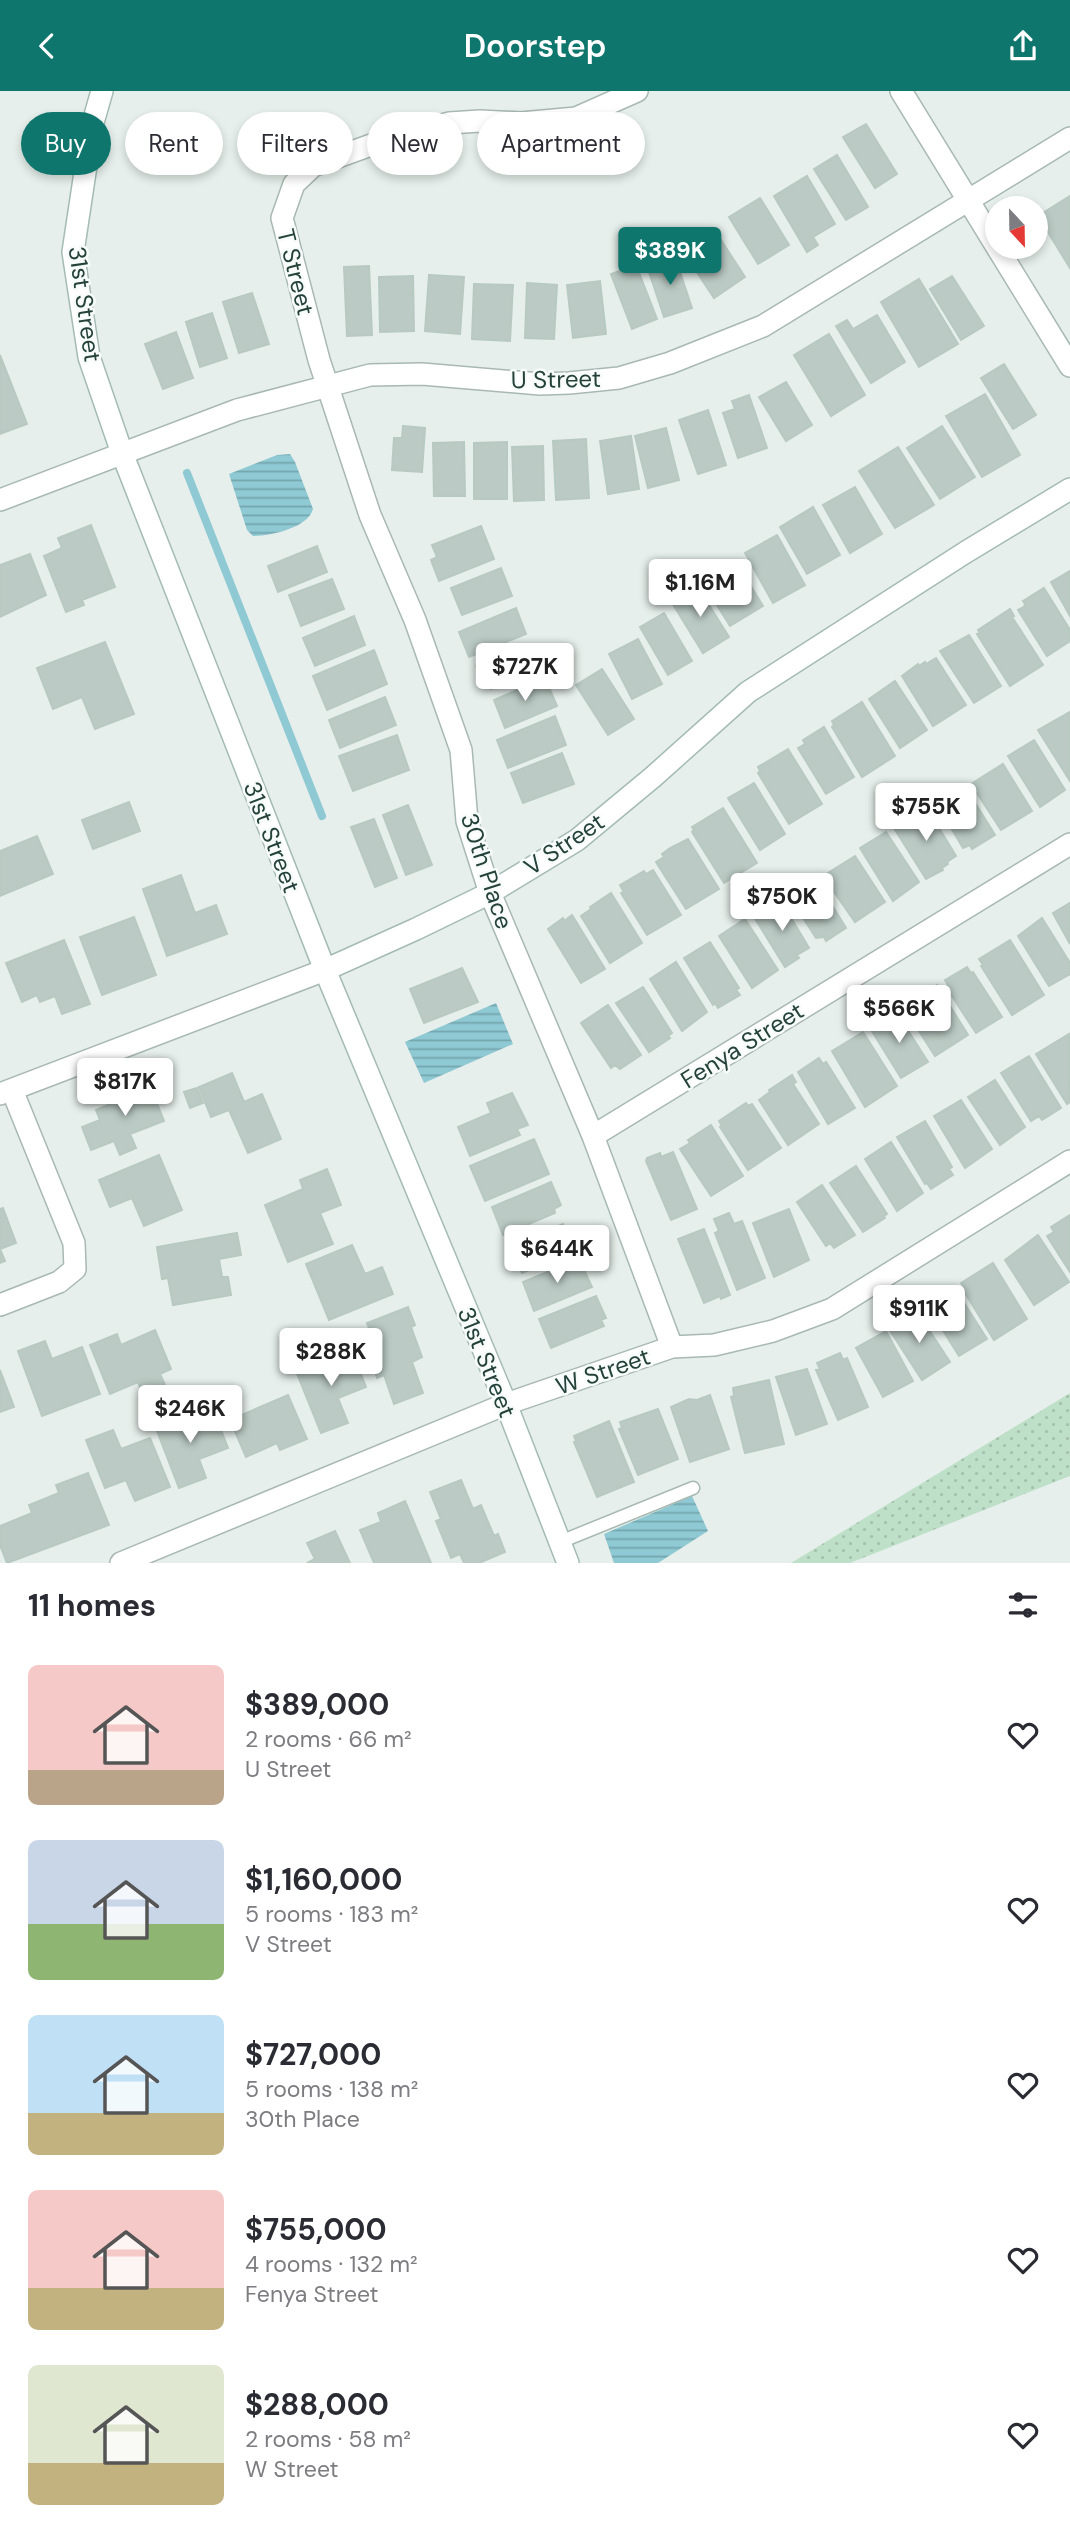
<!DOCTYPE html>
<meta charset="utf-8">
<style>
:root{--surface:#fff;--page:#f7f7f7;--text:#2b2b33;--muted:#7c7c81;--accent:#0f766e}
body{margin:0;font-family:"DM Sans",sans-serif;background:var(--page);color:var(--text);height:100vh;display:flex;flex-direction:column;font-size:26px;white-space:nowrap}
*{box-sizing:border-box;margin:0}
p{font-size:23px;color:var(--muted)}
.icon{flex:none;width:38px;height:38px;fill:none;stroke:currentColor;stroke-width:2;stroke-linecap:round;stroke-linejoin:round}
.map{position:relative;height:1472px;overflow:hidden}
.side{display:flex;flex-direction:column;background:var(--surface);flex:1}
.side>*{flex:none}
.banner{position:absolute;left:21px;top:21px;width:700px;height:63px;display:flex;gap:14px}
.needle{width:46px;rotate:158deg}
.buttons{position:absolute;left:985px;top:105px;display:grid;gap:14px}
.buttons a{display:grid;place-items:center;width:63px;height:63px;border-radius:50%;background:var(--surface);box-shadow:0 4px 10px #0003;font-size:35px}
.price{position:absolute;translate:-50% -60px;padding:0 16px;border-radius:7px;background:#fff;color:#222;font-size:23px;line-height:46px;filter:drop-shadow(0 2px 4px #0008)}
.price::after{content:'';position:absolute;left:50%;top:42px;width:21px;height:16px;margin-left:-10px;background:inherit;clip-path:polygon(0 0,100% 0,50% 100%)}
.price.current{background:var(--accent);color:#fff}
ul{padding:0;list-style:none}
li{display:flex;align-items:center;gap:21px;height:175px;padding:0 28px}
li span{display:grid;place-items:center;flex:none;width:196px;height:140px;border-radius:10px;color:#555}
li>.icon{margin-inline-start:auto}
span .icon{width:84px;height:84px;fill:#fffc;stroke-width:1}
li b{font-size:30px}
h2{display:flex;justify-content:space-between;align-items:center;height:84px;padding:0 28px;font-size:30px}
.chip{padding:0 24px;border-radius:32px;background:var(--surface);box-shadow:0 4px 10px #0003;font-size:24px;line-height:63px}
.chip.current{background:var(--accent);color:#fff}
header{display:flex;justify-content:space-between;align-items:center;height:91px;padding:0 28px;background:var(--accent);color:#fff;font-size:32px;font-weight:600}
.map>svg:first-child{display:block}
.green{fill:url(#green-dots)}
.water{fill:url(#water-rules)}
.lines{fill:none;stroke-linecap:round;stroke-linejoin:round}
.stream{stroke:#8ec9d4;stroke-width:8}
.building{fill:#bbcac4;stroke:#b8c9c2;stroke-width:2}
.lane-casing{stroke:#a8b8b2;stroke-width:15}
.street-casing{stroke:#a8b8b2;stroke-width:24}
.secondary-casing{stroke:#a4bbb3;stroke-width:24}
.lane{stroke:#fff;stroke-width:12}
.street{stroke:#fff;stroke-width:21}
.secondary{stroke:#fff;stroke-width:21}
.labels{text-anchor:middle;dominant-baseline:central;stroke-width:5;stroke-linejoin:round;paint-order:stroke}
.street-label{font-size:24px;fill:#24423a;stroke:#f7fbf9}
</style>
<header><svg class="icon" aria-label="back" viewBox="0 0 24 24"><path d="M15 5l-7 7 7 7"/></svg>Doorstep<svg class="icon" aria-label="share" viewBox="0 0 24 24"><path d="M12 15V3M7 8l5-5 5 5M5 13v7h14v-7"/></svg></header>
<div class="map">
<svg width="1070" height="1472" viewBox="0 0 1070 1472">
<defs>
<pattern id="green-dots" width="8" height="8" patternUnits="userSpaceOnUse" patternTransform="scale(1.75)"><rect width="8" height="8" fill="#bfe0c8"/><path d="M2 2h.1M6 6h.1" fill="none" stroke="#a4c1ad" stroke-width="1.8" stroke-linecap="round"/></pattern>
<pattern id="water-rules" width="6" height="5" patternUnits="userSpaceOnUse" patternTransform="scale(1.75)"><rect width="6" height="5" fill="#8ec9d4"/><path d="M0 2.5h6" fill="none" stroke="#74a5ad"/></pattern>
</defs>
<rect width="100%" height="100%" fill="#e6efeb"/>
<path class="green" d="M 1070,1302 L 1070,1385 L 850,1472 L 791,1472 Z"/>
<path class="water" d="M 290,363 L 295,371 L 313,418 C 308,437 270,445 253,445 L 247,439 L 229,383 L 277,364 Z
M 496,912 L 513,953 L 424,992 L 405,951 Z
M 692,1405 L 708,1440 L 658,1472 L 614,1472 L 604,1443 Z"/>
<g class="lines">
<path class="stream" d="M 187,382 L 322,725"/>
</g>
<path class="building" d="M 866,33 L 897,83 L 875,97 L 843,46 Z
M 837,64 L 868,116 L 846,129 L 814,78 Z
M 807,85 L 835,133 L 813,146 L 818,154 L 807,161 L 774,105 Z
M 1070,105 L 1070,177 L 1038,125 Z
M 760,107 L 789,154 L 758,173 L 729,126 Z
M 719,146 L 745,186 L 714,207 L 687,166 Z
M 675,166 L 692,217 L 664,226 L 647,175 Z
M 636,174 L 657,228 L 632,238 L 611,183 Z
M 369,175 L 372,244 L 347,245 L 344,176 Z
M 429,184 L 464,186 L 460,243 L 425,240 Z
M 413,185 L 414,240 L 380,241 L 379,186 Z
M 952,185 L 984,235 L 961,249 L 930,198 Z
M 919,188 L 958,253 L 919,276 L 881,211 Z
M 600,190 L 606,243 L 573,247 L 567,194 Z
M 527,192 L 557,194 L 554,248 L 525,247 Z
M 474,193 L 513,194 L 510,250 L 472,248 Z
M 252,202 L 269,253 L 239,262 L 223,211 Z
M 212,222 L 227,267 L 200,276 L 186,231 Z
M 877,224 L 905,271 L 871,292 L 836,235 L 847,229 L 853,238 Z
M 176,241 L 193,287 L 163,298 L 145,253 Z
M 829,243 L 865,304 L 831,325 L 794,264 Z
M 0,264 L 27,333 L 0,343 Z
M 1004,273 L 1036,324 L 1013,338 L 981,287 Z
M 786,291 L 812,334 L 786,350 L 759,306 Z
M 985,303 L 1020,364 L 982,386 L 946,325 Z
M 749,304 L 767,357 L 738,367 L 723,322 L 735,318 L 732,310 Z
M 708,319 L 726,374 L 698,383 L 679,329 Z
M 403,335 L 425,337 L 422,381 L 392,379 L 394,347 L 402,347 Z
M 942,335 L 975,386 L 940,408 L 907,357 Z
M 666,337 L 679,389 L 648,397 L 635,345 Z
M 631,345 L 639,398 L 608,403 L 600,350 Z
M 586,348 L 589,407 L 556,409 L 553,350 Z
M 464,351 L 465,405 L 434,405 L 433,352 Z
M 507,351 L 507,408 L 474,408 L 474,352 Z
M 543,355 L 544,409 L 514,410 L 512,356 Z
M 898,356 L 934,414 L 895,437 L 859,380 Z
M 855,396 L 882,443 L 850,462 L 823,414 Z
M 813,416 L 840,464 L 807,483 L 780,436 Z
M 91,434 L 115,496 L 82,509 L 84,514 L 66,521 L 44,465 L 62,457 L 58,447 Z
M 481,435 L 494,468 L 439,490 L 431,469 L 437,466 L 432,454 Z
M 777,444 L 805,494 L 773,512 L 745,462 Z
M 317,455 L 327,481 L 278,501 L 268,475 Z
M 30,463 L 46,504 L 0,526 L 0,474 Z
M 738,474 L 763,515 L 730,535 L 705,495 Z
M 501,477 L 512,505 L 462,524 L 451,497 Z
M 1070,480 L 1070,525 L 1051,491 Z
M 332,488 L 344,518 L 301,535 L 289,504 Z
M 697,495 L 729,546 L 703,562 L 671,510 Z
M 1044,497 L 1070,539 L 1070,550 L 1047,565 L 1018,519 L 1024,516 L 1025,513 L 1023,510 Z
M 516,517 L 526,543 L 469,566 L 459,541 Z
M 1010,518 L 1014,525 L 1012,526 L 1043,574 L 1010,595 L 977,543 L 980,542 L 978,539 Z
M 664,522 L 692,570 L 668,584 L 640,536 Z
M 354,525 L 365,554 L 315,575 L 303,547 Z
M 969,544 L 1001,595 L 974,612 L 940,560 Z
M 638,548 L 662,593 L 632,608 L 609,563 Z
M 105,551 L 134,623 L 95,638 L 82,606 L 53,618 L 37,577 Z
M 527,553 L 537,579 L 491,598 L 486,586 L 482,588 L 476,575 Z
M 374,559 L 387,593 L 327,619 L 313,585 Z
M 936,567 L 966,614 L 933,635 L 902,585 L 918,573 L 919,575 L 925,571 L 926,573 Z
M 602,578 L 634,628 L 608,644 L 576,594 Z
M 545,587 L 557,615 L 505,637 L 494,609 Z
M 895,590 L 927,639 L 900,657 L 869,608 Z
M 385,606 L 396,634 L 340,657 L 329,629 Z
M 862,611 L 895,665 L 862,686 L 832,636 L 834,634 L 832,630 Z
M 1070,621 L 1070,690 L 1038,639 Z
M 555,625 L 566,654 L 508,677 L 497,649 Z
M 824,636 L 854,686 L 826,703 L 798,657 L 805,653 L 803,649 Z
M 397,644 L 409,679 L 353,700 L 339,665 Z
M 1034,649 L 1065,699 L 1040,716 L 1008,665 Z
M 788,658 L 822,713 L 789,733 L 758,682 L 760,680 L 758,676 Z
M 562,662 L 574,693 L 523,712 L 511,682 Z
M 1003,673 L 1032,720 L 1001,739 L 971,693 Z
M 754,692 L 785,743 L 760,759 L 728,707 Z
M 964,694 L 995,744 L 972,758 L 970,754 L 963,757 L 935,710 L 943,706 L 941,703 L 948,698 L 950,702 Z
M 129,711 L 140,740 L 93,758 L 82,729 Z
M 408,714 L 432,774 L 406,784 L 383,724 Z
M 723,717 L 757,772 L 724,792 L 692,741 L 694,739 L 692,736 Z
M 927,717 L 956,765 L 947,771 L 948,773 L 942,777 L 943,779 L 926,788 L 894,737 Z
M 374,728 L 397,787 L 375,796 L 351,736 Z
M 886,741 L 919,791 L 893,810 L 860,757 Z
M 37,745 L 53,783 L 0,805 L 0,760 Z
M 688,748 L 719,798 L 686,818 L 656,771 L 664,766 L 662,763 L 670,757 Z
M 855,765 L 885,811 L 855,831 L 823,785 Z
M 653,779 L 681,824 L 647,844 L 621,802 L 624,801 L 620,794 L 644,780 L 646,783 Z
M 181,784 L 195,822 L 216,814 L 227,843 L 167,865 L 143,798 Z
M 814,785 L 846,837 L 826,850 L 824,846 L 816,847 L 787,802 Z
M 611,802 L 642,852 L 610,872 L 581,825 L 591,818 L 590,816 Z
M 781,810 L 809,857 L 797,864 L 799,867 L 785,876 L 754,826 Z
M 1070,812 L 1070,853 L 1053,822 Z
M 572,824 L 605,878 L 581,892 L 548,838 L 563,827 L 564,830 Z
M 134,826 L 156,884 L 102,904 L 80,846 Z
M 1042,827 L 1070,872 L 1070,883 L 1049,895 L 1018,845 Z
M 745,828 L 778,879 L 752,897 L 719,845 Z
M 64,849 L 90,913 L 62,923 L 55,905 L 40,911 L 37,904 L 22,911 L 6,872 Z
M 1010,849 L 1044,904 L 1012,924 L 981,875 L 983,874 L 979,868 Z
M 710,851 L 739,897 L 736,899 L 740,904 L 718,917 L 715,912 L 713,914 L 684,867 Z
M 676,871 L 707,921 L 682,940 L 650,888 Z
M 967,876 L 971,882 L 973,881 L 1002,926 L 976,942 L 946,896 L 948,894 L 945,889 Z
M 462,877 L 478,911 L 424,932 L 410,898 Z
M 937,894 L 968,944 L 935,965 L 905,918 L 916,912 L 914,909 Z
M 643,896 L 672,942 L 668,945 L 670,947 L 649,961 L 616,912 Z
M 608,914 L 641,964 L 620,978 L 615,974 L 611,977 L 581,932 Z
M 895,919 L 928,971 L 901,987 L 870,937 Z
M 863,941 L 897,995 L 865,1016 L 832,960 Z
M 1069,943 L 1070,1011 L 1067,1013 L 1036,963 Z
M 1029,965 L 1061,1017 L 1042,1029 L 1039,1025 L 1031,1030 L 1001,982 Z
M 819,967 L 823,973 L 826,971 L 855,1017 L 828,1033 L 798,981 Z
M 232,982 L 244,1011 L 262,1003 L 281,1048 L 248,1062 L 229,1019 L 211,1026 L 199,996 Z
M 792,984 L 796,991 L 793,993 L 819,1033 L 788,1054 L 759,1009 L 770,1001 L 769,999 Z
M 147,987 L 164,1030 L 130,1043 L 136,1057 L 120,1064 L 114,1050 L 91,1059 L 82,1036 L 100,1029 L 96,1019 L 122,1008 L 118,998 Z
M 995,989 L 1025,1036 L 1000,1054 L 968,1006 Z
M 197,997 L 203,1012 L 190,1017 L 184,1001 Z
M 512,1002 L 528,1034 L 517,1038 L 520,1044 L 470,1065 L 458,1036 L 491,1022 L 487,1012 Z
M 961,1009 L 992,1058 L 965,1077 L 934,1025 Z
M 746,1012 L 748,1015 L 752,1013 L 781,1057 L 748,1079 L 720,1036 L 722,1035 L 719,1030 Z
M 925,1030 L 952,1076 L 949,1078 L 953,1084 L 931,1098 L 927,1092 L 925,1093 L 897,1046 Z
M 711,1034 L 743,1085 L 711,1105 L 680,1058 L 690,1052 L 688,1049 Z
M 534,1048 L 549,1083 L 485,1110 L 470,1075 Z
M 891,1051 L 923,1102 L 897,1120 L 865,1068 Z
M 673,1061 L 697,1118 L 671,1129 L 646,1070 L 647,1067 L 660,1062 L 661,1066 Z
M 159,1064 L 182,1119 L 144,1135 L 132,1107 L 110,1116 L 99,1089 Z
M 856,1075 L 887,1123 L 884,1125 L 885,1127 L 863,1141 L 830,1092 Z
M 327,1078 L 341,1114 L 320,1122 L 333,1153 L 288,1171 L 265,1114 L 303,1098 L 300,1089 Z
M 551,1091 L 561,1114 L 554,1118 L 555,1122 L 503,1144 L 492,1116 Z
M 822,1094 L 855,1144 L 834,1157 L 830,1152 L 826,1155 L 797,1111 Z
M 3,1117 L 16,1152 L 0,1158 L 5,1170 L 0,1172 L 0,1118 Z
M 789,1118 L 809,1169 L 774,1186 L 753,1132 Z
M 729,1122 L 734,1133 L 742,1130 L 765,1187 L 737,1199 L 715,1142 L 719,1140 L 714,1128 Z
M 1070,1124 L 1070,1181 L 1047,1145 L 1054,1141 L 1051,1136 Z
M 563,1133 L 565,1138 L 570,1136 L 579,1159 L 522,1182 L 510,1154 Z
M 704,1138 L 730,1204 L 721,1208 L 720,1205 L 704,1212 L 678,1148 Z
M 237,1142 L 241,1164 L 219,1168 L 222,1186 L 228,1186 L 231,1204 L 173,1214 L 168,1187 L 162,1188 L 157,1156 Z
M 1038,1144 L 1069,1191 L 1034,1214 L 1005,1169 Z
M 352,1154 L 365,1183 L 382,1176 L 393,1203 L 329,1229 L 306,1173 Z
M 579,1168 L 592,1196 L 534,1220 L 523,1191 Z
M 993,1172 L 1027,1228 L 994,1249 L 962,1197 L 964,1196 L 961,1192 Z
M 954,1196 L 987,1248 L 959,1265 L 930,1219 L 936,1215 L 933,1210 Z
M 596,1205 L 606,1227 L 601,1229 L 604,1235 L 551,1257 L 539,1228 Z
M 408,1216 L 415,1234 L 411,1236 L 422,1266 L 412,1271 L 423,1302 L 394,1313 L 384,1284 L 377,1287 L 364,1250 L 373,1247 L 367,1232 Z
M 916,1219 L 950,1271 L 922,1289 L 889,1238 Z
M 155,1239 L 171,1278 L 160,1283 L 165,1294 L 143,1303 L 138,1291 L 110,1303 L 90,1254 L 117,1243 L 121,1254 Z
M 886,1240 L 913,1290 L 883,1306 L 856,1257 Z
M 45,1250 L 52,1268 L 82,1256 L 100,1303 L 42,1325 L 18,1260 Z
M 351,1258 L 366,1296 L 338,1307 L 348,1332 L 321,1342 L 296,1280 Z
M 840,1262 L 843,1269 L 847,1267 L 868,1316 L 838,1329 L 816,1279 L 820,1278 L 817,1272 Z
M 807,1278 L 827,1333 L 796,1344 L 776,1286 Z
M 0,1279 L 14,1316 L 0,1321 Z
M 769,1289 L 784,1353 L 745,1362 L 731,1306 L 734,1305 L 733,1297 Z
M 288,1304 L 307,1348 L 280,1359 L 277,1352 L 246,1366 L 230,1329 Z
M 710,1304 L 729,1358 L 690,1371 L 671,1316 L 689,1308 L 697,1309 Z
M 658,1318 L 678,1368 L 638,1384 L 619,1338 L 622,1337 L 620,1331 Z
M 214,1321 L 228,1357 L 199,1368 L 206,1387 L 179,1397 L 154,1332 L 180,1322 L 184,1333 Z
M 609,1330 L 634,1391 L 597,1406 L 574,1351 L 576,1350 L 574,1345 Z
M 113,1339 L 121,1358 L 150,1347 L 170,1396 L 135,1410 L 126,1389 L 105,1397 L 86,1349 Z
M 88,1382 L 109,1434 L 7,1472 L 0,1454 L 0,1435 L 32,1422 L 29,1414 L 59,1402 L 56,1394 Z
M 461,1389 L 473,1418 L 481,1414 L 494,1445 L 498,1443 L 505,1461 L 479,1472 L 464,1472 L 460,1463 L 451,1467 L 436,1430 L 441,1428 L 430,1401 Z
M 405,1410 L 431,1472 L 374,1472 L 360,1439 L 381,1431 L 378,1422 Z
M 335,1440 L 350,1472 L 307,1472 L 315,1468 L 307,1452 Z"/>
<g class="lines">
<g class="lane-casing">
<path id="lane" d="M 560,1451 L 693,1397"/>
</g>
<g class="street-casing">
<path id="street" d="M 637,0 L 576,27 L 521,32 L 480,30 L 449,32 L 371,54 L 313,75 L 294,93 L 282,127 L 319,269 L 370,424 L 415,529 L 461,659 L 467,730 L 490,802 L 593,1045 L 672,1256
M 901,0 L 1070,275
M 0,409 L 237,319 L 370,284 L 422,283 L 540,293 L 569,292 L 619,287 L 670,272 L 763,235 L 1070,47
M 0,1003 L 325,879
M 593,1045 L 1070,753
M 0,1214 L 59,1191 L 75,1178 L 74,1152 L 12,999
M 121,1472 L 506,1313 L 672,1256 L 714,1254 L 773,1240 L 832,1218 L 1070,1070"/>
</g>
<g class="secondary-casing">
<path id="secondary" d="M 102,0 L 92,35 L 73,161 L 89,266 L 122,362 L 325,879 L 506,1313 L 568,1472
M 325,879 L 416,838 L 490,802 L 577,749 L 653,686 L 748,601 L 966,461 L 1070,398"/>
</g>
<use href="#lane" class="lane"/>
<use href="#street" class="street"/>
<use href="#secondary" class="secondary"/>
</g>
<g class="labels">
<g class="street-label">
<text transform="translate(296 181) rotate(76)">T Street</text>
<text transform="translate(85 213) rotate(82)">31st Street</text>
<text transform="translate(556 288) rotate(-1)">U Street</text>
<text transform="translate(272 746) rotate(69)">31st Street</text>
<text transform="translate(564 753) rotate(-34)">V Street</text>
<text transform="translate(487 780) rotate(72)">30th Place</text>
<text transform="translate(742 954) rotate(-32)">Fenya Street</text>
<text transform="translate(487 1271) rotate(68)">31st Street</text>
<text transform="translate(603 1280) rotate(-19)">W Street</text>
</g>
</g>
</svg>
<div class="buttons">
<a><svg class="needle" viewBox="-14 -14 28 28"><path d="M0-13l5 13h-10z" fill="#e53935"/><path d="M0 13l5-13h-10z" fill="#7c7c81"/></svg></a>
</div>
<b class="price current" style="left:670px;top:196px">$389K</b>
<b class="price" style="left:700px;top:528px">$1.16M</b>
<b class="price" style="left:525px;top:612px">$727K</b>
<b class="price" style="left:926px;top:752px">$755K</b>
<b class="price" style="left:782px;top:842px">$750K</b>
<b class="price" style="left:899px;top:954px">$566K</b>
<b class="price" style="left:125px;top:1027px">$817K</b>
<b class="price" style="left:557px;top:1194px">$644K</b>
<b class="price" style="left:919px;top:1254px">$911K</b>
<b class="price" style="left:331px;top:1297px">$288K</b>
<b class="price" style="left:190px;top:1354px">$246K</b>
<div class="banner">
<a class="chip current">Buy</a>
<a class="chip">Rent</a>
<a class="chip">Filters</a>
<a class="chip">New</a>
<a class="chip">Apartment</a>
</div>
</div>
<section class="side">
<h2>11 homes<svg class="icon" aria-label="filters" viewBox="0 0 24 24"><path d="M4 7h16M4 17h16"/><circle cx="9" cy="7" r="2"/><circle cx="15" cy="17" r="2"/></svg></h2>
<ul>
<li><span style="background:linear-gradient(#f6c9c9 75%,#b9a48a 0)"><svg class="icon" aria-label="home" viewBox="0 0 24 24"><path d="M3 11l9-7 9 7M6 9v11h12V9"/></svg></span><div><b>$389,000</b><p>2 rooms · 66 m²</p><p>U Street</p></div><svg class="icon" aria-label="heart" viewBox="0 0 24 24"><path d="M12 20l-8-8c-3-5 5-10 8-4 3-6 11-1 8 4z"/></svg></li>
<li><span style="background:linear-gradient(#c9d6e8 60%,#8fb573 0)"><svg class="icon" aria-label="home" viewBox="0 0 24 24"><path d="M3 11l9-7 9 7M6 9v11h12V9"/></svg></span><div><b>$1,160,000</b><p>5 rooms · 183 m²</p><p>V Street</p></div><svg class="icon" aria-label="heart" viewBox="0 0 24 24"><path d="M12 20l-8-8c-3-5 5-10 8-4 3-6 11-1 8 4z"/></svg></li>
<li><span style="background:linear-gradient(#bfe0f5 70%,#c2b280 0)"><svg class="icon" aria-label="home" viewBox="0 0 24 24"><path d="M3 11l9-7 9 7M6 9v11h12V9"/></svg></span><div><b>$727,000</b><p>5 rooms · 138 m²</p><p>30th Place</p></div><svg class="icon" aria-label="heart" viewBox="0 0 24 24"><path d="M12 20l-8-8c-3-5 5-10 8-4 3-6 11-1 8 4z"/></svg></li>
<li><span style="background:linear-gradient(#f6c9c9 70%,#c2b280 0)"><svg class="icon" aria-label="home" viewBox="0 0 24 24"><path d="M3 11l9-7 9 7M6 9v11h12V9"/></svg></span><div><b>$755,000</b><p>4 rooms · 132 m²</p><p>Fenya Street</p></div><svg class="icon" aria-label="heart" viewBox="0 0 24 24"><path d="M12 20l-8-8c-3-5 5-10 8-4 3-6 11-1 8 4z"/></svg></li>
<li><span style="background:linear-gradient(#dfe7d0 70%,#c2b280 0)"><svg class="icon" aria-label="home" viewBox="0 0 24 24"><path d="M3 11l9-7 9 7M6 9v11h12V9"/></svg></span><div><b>$288,000</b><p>2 rooms · 58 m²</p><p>W Street</p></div><svg class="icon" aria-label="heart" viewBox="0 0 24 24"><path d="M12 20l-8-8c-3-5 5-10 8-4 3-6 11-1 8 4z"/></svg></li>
</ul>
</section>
